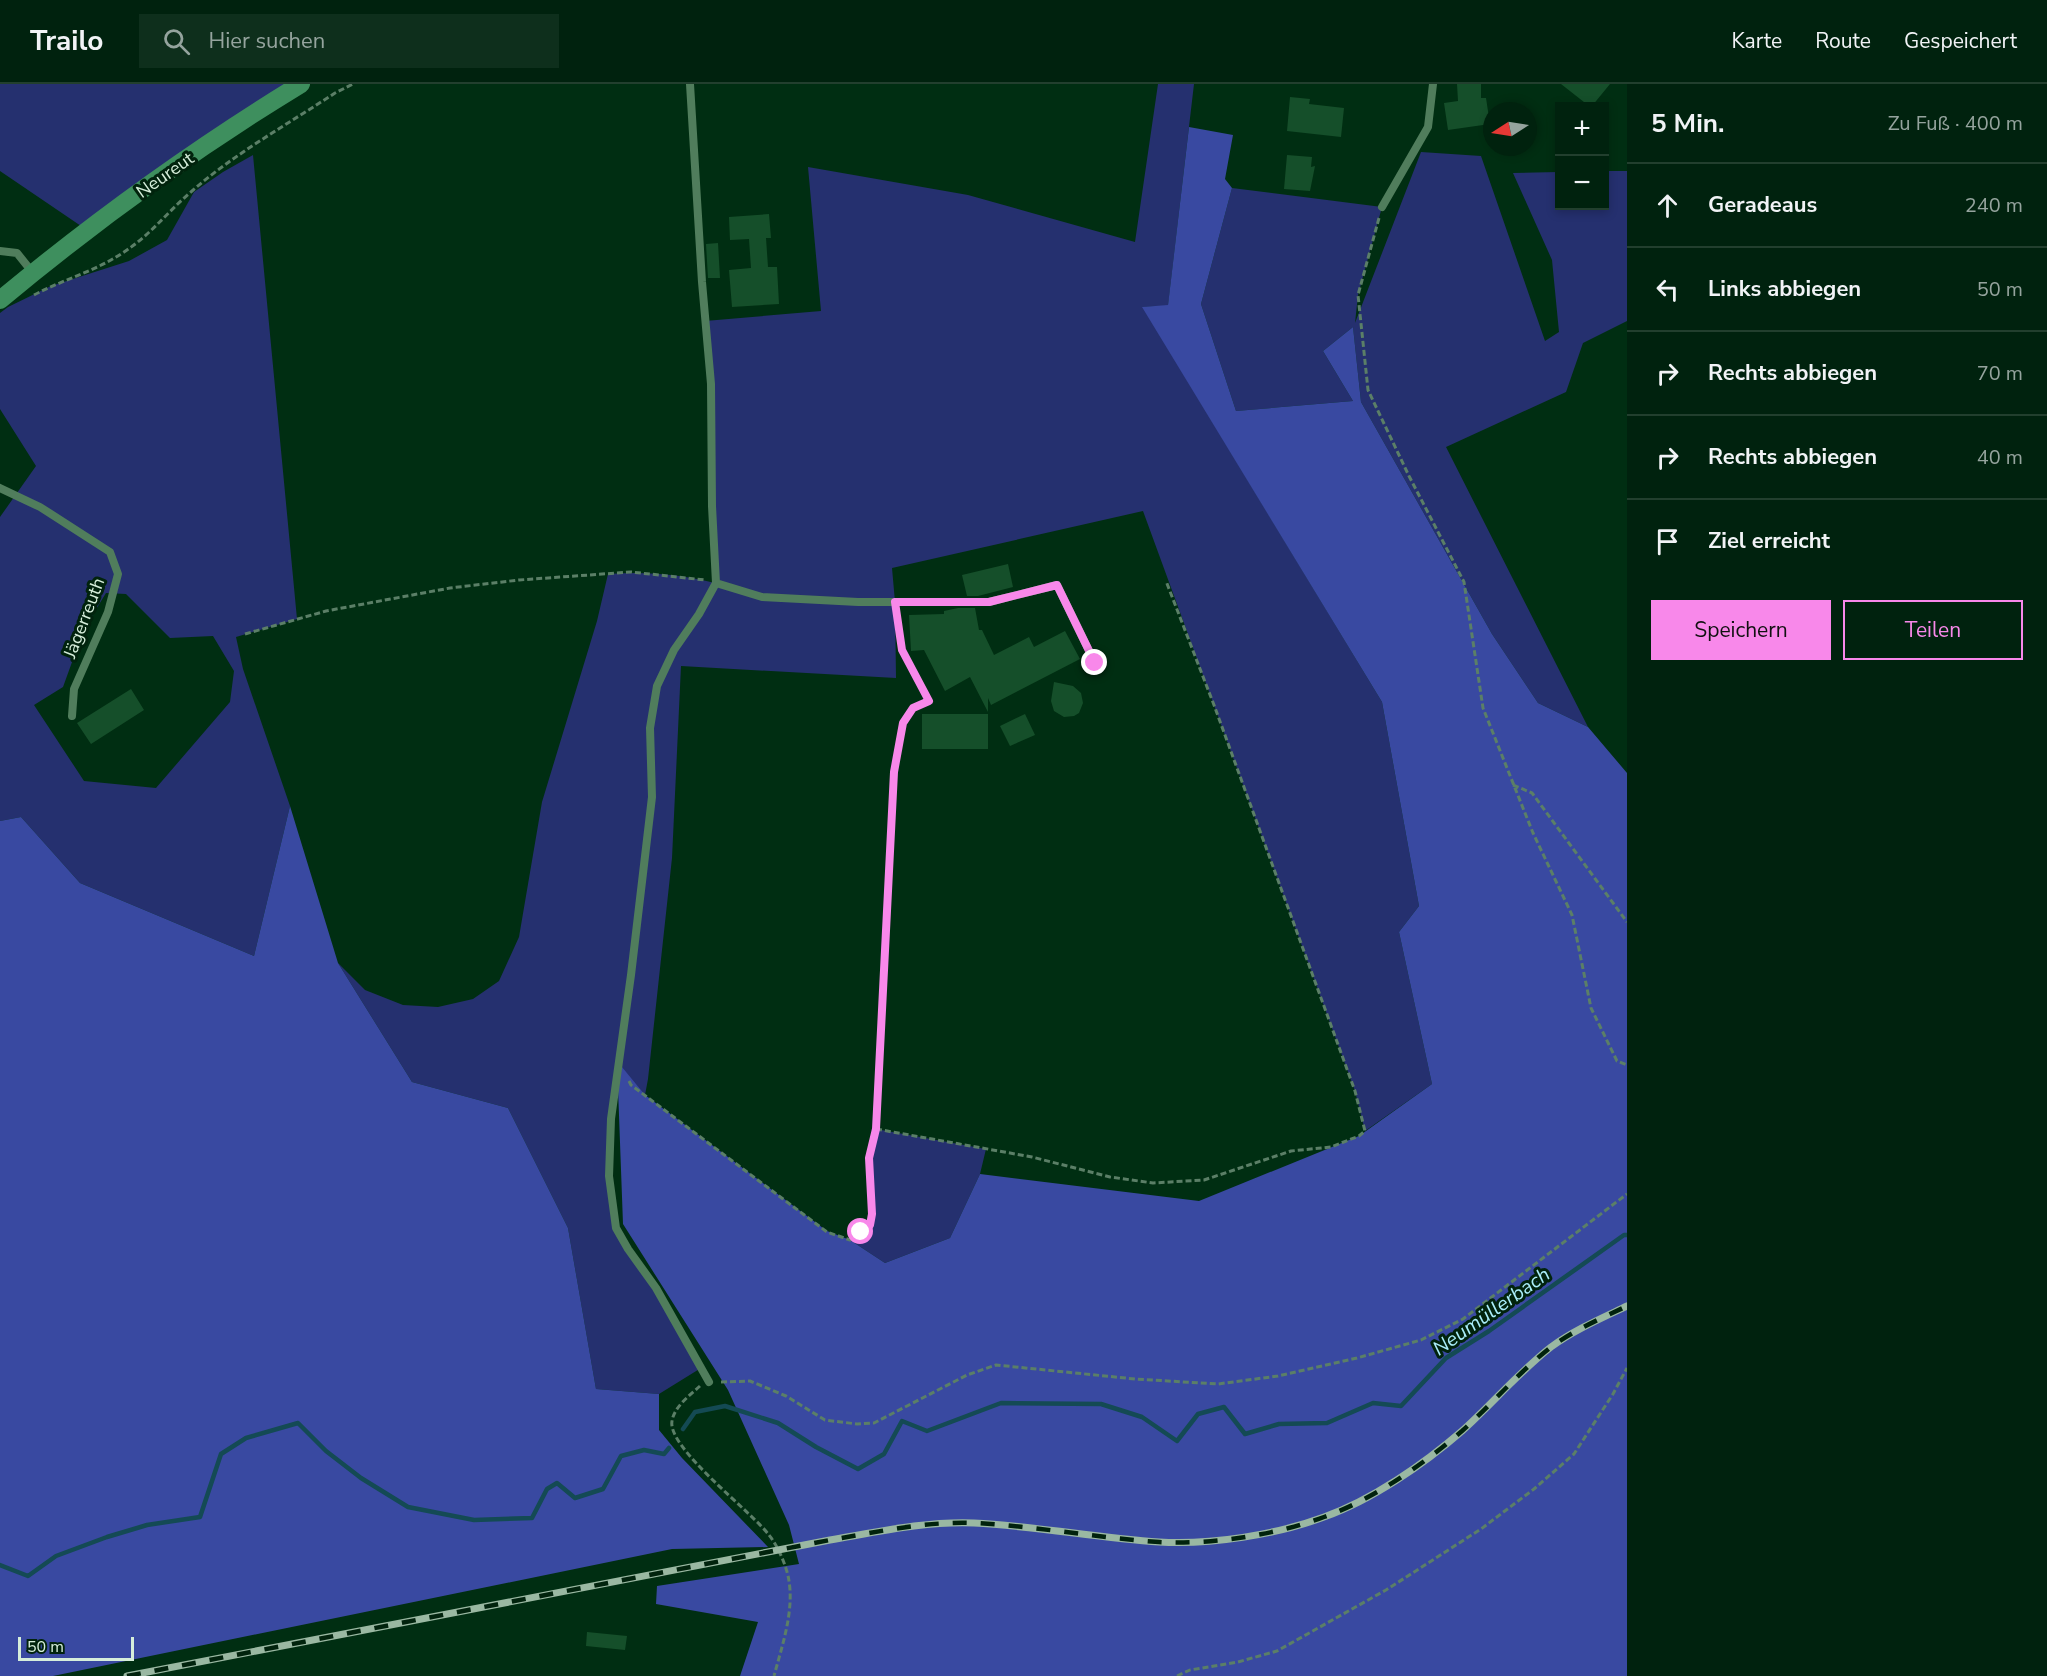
<!DOCTYPE html>
<html lang="de">
<meta charset="utf-8">
<style>
body{margin:0;font-family:"Nunito Sans",sans-serif;background:#0e2f1c;color:#f1f3f6}
.controls{position:absolute;right:18px;top:18px;display:grid;overflow:hidden;border-radius:0px;box-shadow:0 3px 9px #0003}
.controls button{width:54px;height:54px;display:grid;place-items:center;padding:0;border:0;border-bottom:2px solid #223f2e;background:#00220e;color:#f1f3f6;font:30px sans-serif}
.compass{position:absolute;left:1483px;top:18px;width:54px;height:54px;border-radius:50%;background:#00220e;box-shadow:0 3px 9px #0003;rotate:258deg}
.scale{position:absolute;left:18px;bottom:15px;width:116px;box-sizing:border-box;padding-left:6px;border:3px solid #d6eedb;border-top:0;font-size:16px;line-height:21px;white-space:nowrap;color:#d6eedb;-webkit-text-stroke:4px #01230d;paint-order:stroke}
.stop{position:absolute;width:18px;height:18px;margin:-14px;border:4px solid #f888ea;border-radius:50%;background:#fff}
.stop.end{background:#f888ea;border-color:#fff;box-shadow:0 2px 6px #0008}
.list{margin:0;padding:0;list-style:none}
h2{display:flex;justify-content:space-between;align-items:center;height:78px;margin:0;padding:0 24px;font-size:26px}
h2 small{font-size:20px;font-weight:400;color:#95a49e}
.list li{display:grid;grid-template-columns:39px 1fr auto;gap:18px;align-items:center;box-sizing:border-box;height:84px;padding:0 24px;border-top:2px solid #223f2e}
.list b{display:block;font-size:22px;white-space:nowrap}
.list em{font-size:20px;font-style:normal;color:#95a49e}
.actions{display:flex;gap:12px;padding:18px 24px}
.actions a{flex:1;padding:14px 0;border:2px solid #f888ea;border-radius:0px;text-align:center;font-size:21px;color:#f888ea}
.actions .main{background:#f888ea;color:#111}
.icon{flex:none;width:33px;height:33px;fill:none;stroke:currentColor;stroke-width:2;stroke-linecap:round;stroke-linejoin:round}
.map{position:relative;flex:none;width:1627px;height:1592px;overflow:hidden}
header{display:flex;align-items:center;gap:36px;box-sizing:border-box;height:84px;padding:0 30px;background:#00220e;border-bottom:2px solid #223f2e}
header strong{font-size:28px}
nav{display:flex;gap:33px;margin-inline-start:auto;font-size:21px}
.search{width:420px;height:54px;background:#0e2f1c;display:flex;align-items:center;gap:15px;box-sizing:border-box;padding:0 21px;border-radius:0px;color:#95a49e;font-size:22px}
main{display:flex}
aside{flex:1;background:#00220e}
.map>svg:first-child{display:block}
</style>
<header>
<strong>Trailo</strong>
<div class="search"><svg class="icon" aria-label="search" viewBox="0 0 24 24"><circle cx="10" cy="10" r="6"/><path d="M15 15l6 6"/></svg>Hier suchen</div>
<nav><a>Karte</a><a>Route</a><a>Gespeichert</a></nav>
</header>
<main>
<div class="map">
<svg width="1627" height="1592" viewBox="0 0 1627 1592">
<rect width="100%" height="100%" fill="#002e12"/>
<path fill="#25306f" fill-rule="evenodd" d="M0,0H301L81,142L0,87Z
M1158,0H1194L1168,222L1143,223L1382,618L1419,822L1399,848L1432,1000L1365,1047L1355,1007L1143,427L892,484L895,518L896,594L681,582L672,774L648,995L645,1011L631,1001L618,979L609,1092L616,1144L701,1284L659,1310L596,1305L568,1144L508,1024L412,998L338,879L365,906L403,921L438,923L473,915L499,897L519,853L542,718L597,537L608,490C643,487 681,490 715,499L705,237L821,227L808,83L968,111L1135,158Z
M1421,68L1481,72L1545,257L1559,248L1552,176L1513,89L1559,88L1560,122H1604L1605,87H1627V237L1583,259L1566,308L1446,363L1588,643L1538,619L1492,550L1361,318L1353,243L1323,267L1353,317L1236,327L1201,220L1232,104L1382,123L1358,211L1355,239Z
M253,71L297,535L236,553L243,585L290,722L254,872L80,799L21,733L0,737V433L36,382L0,325V229L8,223L51,202L129,177L167,156L194,108L223,88ZM106,509L126,510L170,554L213,552L234,587L230,618L156,704L84,697L34,621L63,603L84,545Z
M876,1045L986,1065L980,1090L950,1154L885,1179L850,1156L870,1141L872,1130L869,1074Z"/>
<path fill="#3949a1" d="M1189,43L1233,51L1225,95L1232,104L1201,220L1236,327L1353,317L1323,267L1353,243L1361,318L1492,550L1538,619L1588,643L1627,689V1592H740L758,1538L656,1520L657,1502L799,1480L789,1441L728,1306L623,1140L617,977L645,1011L827,1147L850,1156L885,1179L950,1154L980,1090L1199,1117L1359,1052L1432,1000L1399,848L1419,822L1382,618L1142,223L1168,221Z
M290,722L338,879L412,998L508,1024L568,1144L596,1305L659,1310V1346L682,1374L768,1463L672,1465L53,1592H0V737L21,733L80,799L254,872Z"/>
<g fill="none" stroke-linecap="round" stroke-linejoin="round">
<path stroke="#144a54" stroke-width="4.5" d="M683,1345L695,1328L725,1322L778,1339L816,1363L858,1385L884,1370L902,1337L927,1347L1001,1319L1101,1320L1142,1333L1177,1357L1198,1330L1224,1323L1245,1350L1279,1340L1327,1339L1373,1319L1401,1322L1446,1274L1489,1247L1624,1151H1627
M0,1481L28,1492L56,1472L107,1453L147,1441L200,1433L221,1370L246,1354L298,1339L326,1367L361,1394L408,1423L474,1436L532,1434L547,1405L557,1399L575,1414L603,1405L621,1372L644,1366L664,1370L669,1364"/>
</g>
<path fill="#154f2a" d="M1457,0H1481V14H1486L1490,40L1448,46L1444,19L1458,17Z
M1561,0H1610L1592,22H1589Z
M1290,13L1310,15L1309,20L1344,24L1341,53L1287,47Z
M1287,71L1312,73L1311,83L1315,82L1310,107L1284,105Z
M769,130L771,154H766L768,183H777L779,220L732,223L729,186L751,184L749,155L730,156L729,133Z
M718,159L720,194H708L706,160Z
M1008,480L1013,503L978,512H967L962,491Z
M958,524H975L979,546H982L994,571L1029,553L1034,563L1065,547L1080,575L991,621L988,614V628L970,593L945,607L924,566L911,567L909,531L944,530V527Z
M1054,598L1073,602L1081,609L1083,619L1079,629L1074,632L1064,633L1054,627L1051,617Z
M131,605L144,626L91,660L77,639Z
M922,630H988V665H922Z
M1025,630L1035,651L1010,662L1000,642Z
M587,1548L627,1552L625,1566L586,1562Z"/>
<g fill="none" stroke-linecap="round" stroke-linejoin="round">
<path stroke="#5b7f67" stroke-width="3" stroke-dasharray="6 3" stroke-linecap="butt" d="M1379,134L1358,211L1368,306L1409,392L1464,498L1483,624L1533,749L1572,831L1591,924L1617,977L1627,981
M34,211C62,196 93,188 121,170C151,151 166,129 192,107C234,70 288,40 335,9L353,0
M245,550L326,527L450,504L519,496L631,488L705,496
M1513,701L1532,709L1627,838
M629,997L631,1001L827,1148L850,1156L870,1141L872,1130L869,1074L876,1045L894,688L903,639L913,624L929,617L902,566L897,529
M876,1045L1032,1073L1110,1093L1153,1099L1204,1096L1291,1067L1331,1063L1359,1052L1365,1047L1355,1007L1214,621L1166,497
M721,1298L750,1297L786,1312L825,1336L857,1340L874,1339L967,1291L996,1281L1135,1295L1218,1300L1278,1292L1357,1274L1421,1256L1463,1235L1627,1110
M700,1302C690,1311 674,1323 672,1337C667,1364 751,1427 769,1451C778,1462 787,1483 789,1497C794,1528 782,1562 774,1592
M1177,1592L1190,1586L1238,1578L1277,1567L1386,1506L1481,1445L1534,1405L1574,1370L1613,1310L1627,1284"/>
<path stroke="#507d5c" stroke-width="8" d="M690,0L702,198L711,300L712,422L716,499L699,530L674,566L657,602L650,644L652,713L631,891L611,1035L609,1092L616,1144L628,1165L656,1204L709,1298
M1382,123L1428,43L1433,0
M0,167L17,169L33,189
M0,404L40,423L110,468L118,490L108,528L74,605L72,632
M716,499L762,513L858,518H989L1057,501L1095,579"/>
<path stroke="#3e8f5e" stroke-width="18" d="M0,216C95,137 196,64 301,0"/>
<defs>
<path id="rail" d="M127,1592L830,1456C877,1448 926,1437 974,1439C1036,1442 1097,1454 1159,1458C1210,1461 1276,1451 1324,1433C1372,1416 1424,1380 1462,1347C1492,1320 1519,1288 1551,1263C1574,1246 1602,1234 1627,1222"/>
</defs>
<use href="#rail" stroke="#9ab8a2" stroke-width="7"/>
<use href="#rail" stroke="#01230d" stroke-width="4.5" stroke-dasharray="14" stroke-linecap="butt"/>
</g>
<g fill="none" stroke-linecap="round" stroke-linejoin="round">
<path stroke="#f888ea" stroke-width="8" d="M861,1148L870,1141L872,1130L869,1074L876,1045L894,688L903,639L913,624L929,617L902,566L895,518H989L1057,501L1095,579"/>
</g>
<g text-anchor="middle" stroke-width="6" stroke-linejoin="round" paint-order="stroke">
<g font-size="18" fill="#d6eedb" stroke="#01230d">
<text transform="translate(165 91) rotate(-35)" y="6">Neureut</text>
<text transform="translate(84 534) rotate(-69)" y="6">Jägerreuth</text>
</g>
<g font-size="20" font-style="italic" fill="#aaedfa" stroke="#01230d">
<text transform="translate(1491 1227) rotate(-35)" y="7">Neumüllerbach</text>
</g>
</g>
</svg>
<div class="controls">
<button>+</button>
<button>−</button>
</div>
<svg class="compass" viewBox="-18 -18 36 36"><path d="M0-13l5 13h-10z" fill="#e53935"/><path d="M0 13l5-13h-10z" fill="#95a49e"/></svg>
<div class="scale">50 m</div>
<div class="stop" style="left:861px;top:1148px"></div>
<div class="stop end" style="left:1095px;top:579px"></div>
</div>
<aside>
<h2>5 Min.<small>Zu Fuß · 400 m</small></h2>
<ul class="list">
<li><svg class="icon" aria-label="ahead" viewBox="0 0 24 24"><path d="M12 20V5M6 11l6-6 6 6"/></svg><div><b>Geradeaus</b></div><em>240 m</em></li>
<li><svg class="icon" aria-label="left" viewBox="0 0 24 24"><path d="M17 20v-9H6M10 6l-5 5 5 5"/></svg><div><b>Links abbiegen</b></div><em>50 m</em></li>
<li><svg class="icon" aria-label="right" viewBox="0 0 24 24"><path d="M7 20v-9h11M14 6l5 5-5 5"/></svg><div><b>Rechts abbiegen</b></div><em>70 m</em></li>
<li><svg class="icon" aria-label="right" viewBox="0 0 24 24"><path d="M7 20v-9h11M14 6l5 5-5 5"/></svg><div><b>Rechts abbiegen</b></div><em>40 m</em></li>
<li><svg class="icon" aria-label="arrive" viewBox="0 0 24 24"><path d="M6 21V4h12l-3 4 3 4H6"/></svg><div><b>Ziel erreicht</b></div></li>
</ul>
<div class="actions"><a class="main">Speichern</a><a>Teilen</a></div>
</aside>
</main>
